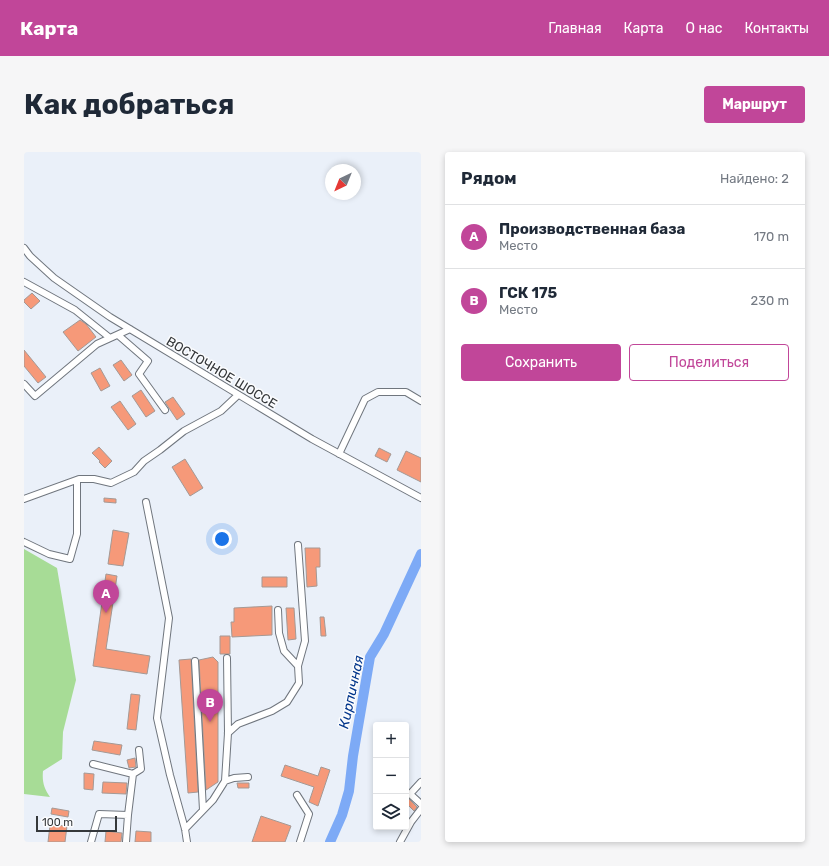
<!DOCTYPE html>
<html lang="ru">
<meta charset="utf-8">
<style>
body{margin:0;font-family:Rubik,sans-serif;background:#f6f6f7;color:#1f2937}
.controls{position:absolute;right:12px;bottom:12px;display:grid;overflow:hidden;border-radius:4px;box-shadow:0 2px 6px #0003}
.controls button{width:36px;height:36px;display:grid;place-items:center;padding:0;border:0;border-bottom:1px solid #e0e1e3;background:#fff;color:#1f2937;font:20px sans-serif}
.compass{position:absolute;left:301px;top:12px;width:36px;height:36px;border-radius:50%;background:#fff;box-shadow:0 2px 6px #0003;rotate:223deg}
.scale{position:absolute;left:12px;bottom:10px;width:81px;box-sizing:border-box;padding-left:4px;border:2px solid #35383b;border-top:0;font-size:11px;line-height:14px;white-space:nowrap;color:#35383b;-webkit-text-stroke:3px #fbfcfe;paint-order:stroke}
.you{position:absolute;left:198px;top:387px;width:14px;height:14px;margin:-10px;border:3px solid #fff;border-radius:50%;background:#1a73e8;box-shadow:0 0 0 6px #1a73e833}
.badge{display:grid;place-items:center;width:26px;height:26px;border-radius:50%;background:#c14699;color:#fff;font-size:13px;font-weight:700}
.pin{position:absolute;translate:-50% -33px;filter:drop-shadow(0 1px 2px #0008)}
.pin::after{content:'';position:absolute;top:21px;width:14px;height:12px;background:inherit;clip-path:polygon(0 0,100% 0,50% 100%)}
.list{margin:0;padding:0;list-style:none}
h2{display:flex;justify-content:space-between;align-items:center;height:52px;margin:0;padding:0 16px;font-size:17px}
h2 small{font-size:13px;font-weight:400;color:#747a83}
.list li{display:grid;grid-template-columns:26px 1fr auto;gap:12px;align-items:center;box-sizing:border-box;height:64px;padding:0 16px;border-top:1px solid #e0e1e3}
.list b{display:block;font-size:15px;white-space:nowrap}
.list p{margin:0;font-size:13px;white-space:nowrap;color:#747a83}
.list em{font-size:13px;font-style:normal;color:#747a83}
.actions{display:flex;gap:8px;padding:12px 16px}
.actions a{flex:1;padding:9px 0;border:1px solid #c14699;border-radius:4px;text-align:center;font-size:14px;color:#c14699}
.actions .main{background:#c14699;color:#fff}
.icon{flex:none;width:22px;height:22px;fill:none;stroke:currentColor;stroke-width:2;stroke-linecap:round;stroke-linejoin:round}
.map{position:relative;flex:none;width:397px;height:690px;overflow:hidden;border-radius:4px}
header{display:flex;align-items:center;gap:24px;box-sizing:border-box;height:56px;padding:0 20px;background:#c14699;color:#fff}
header strong{font-size:19px}
nav{display:flex;gap:22px;margin-inline-start:auto;font-size:14px}
.intro{display:flex;align-items:center;justify-content:space-between;box-sizing:border-box;height:96px;padding:0 24px}
h1{margin:0;font-size:28px}
.button{padding:10px 18px;border-radius:4px;background:#c14699;color:#fff;font-size:14px;font-weight:700}
main{display:flex;gap:24px;padding:0 24px}
aside{flex:1;background:#fff;border-radius:4px;box-shadow:0 2px 6px #0003}
.map>svg:first-child{display:block}
</style>
<header>
<strong>Карта</strong>
<nav><a>Главная</a><a>Карта</a><a>О нас</a><a>Контакты</a></nav>
</header>
<div class="intro"><h1>Как добраться</h1><a class="button">Маршрут</a></div>
<main>
<div class="map">
<svg width="397" height="690" viewBox="0 0 397 690">
<rect width="100%" height="100%" fill="#eaf0f9"/>
<path fill="#a7dc96" d="M0,397L33,416L52,528L39,580L38,607L19,619C18,630 20,636 26,645L0,642Z"/>
<g fill="none" stroke-linecap="round" stroke-linejoin="round">
<path stroke="#7daaf6" stroke-width="10" d="M306,690L318,663L325,639L329,604L346,505L360,482L397,402"/>
</g>
<path fill="#f69979" stroke="#a49995" d="M8,141L16,149L7,157L0,150V148Z
M56,168L62,172L72,185L54,199L39,180Z
M0,198L22,225L14,231L0,214Z
M97,208L108,223L100,229L89,213Z
M76,216L86,234L77,239L67,221Z
M117,238L131,259L122,265L108,244Z
M149,245L161,262L153,268L141,250Z
M96,249L112,272L104,278L87,255Z
M75,295L88,309L81,316L75,310L76,309L68,301Z
M355,296L367,302L363,310L351,304Z
M382,299L397,306V330L373,318Z
M161,307L179,336L166,344L148,315Z
M80,346L92,347V351L80,350Z
M89,378L105,381L99,414L84,412Z
M281,396H296V415H292L293,434L283,435Z
M82,422L93,424L82,497L126,504L123,522L69,514Z
M238,425H263V435H238Z
M248,454V483L208,485L207,470H210V456Z
M262,456H270L272,487L264,488Z
M296,465H300L302,484H297Z
M196,484H206V502H196Z
M189,505L194,510V630L182,638L175,508Z
M167,507L174,640L164,641L155,508Z
M107,542L116,543L112,578L103,577Z
M70,589L98,593L96,603L68,598Z
M111,606L112,615L105,616L103,608Z
M261,613L294,624L297,615L306,618L294,654L285,650L290,635L257,624Z
M60,621L70,622L69,638L60,637Z
M79,630L103,631L102,642L78,641Z
M213,631H225V636H214Z
M382,644L393,655L390,659L382,651Z
M28,656L45,659L44,665L27,662Z
M237,664L267,674L261,690H228Z
M26,673L43,674L41,690H24Z
M82,679L98,681L97,690H81Z
M112,679L127,680V690H111Z"/>
<g fill="none" stroke-linecap="round" stroke-linejoin="round">
<defs>
<path id="minor" d="M0,96L6,104L30,126L86,165L288,287L397,346
M0,130L51,158L86,186
M94,183L124,209L115,222L141,258
M0,232L11,244L73,192L106,177
M315,302L341,247L354,240H382L397,249
M0,347L55,327H70L87,331L110,320L120,309L136,298L160,279L197,259L214,243
M122,350L145,466L133,566L146,623L161,677L163,690
M0,390L25,402L46,407L53,382V328
M274,393L281,489L274,514
M171,509L179,658
M204,581L214,572L248,559L263,550L275,531L274,514L260,499L255,481L254,458
M69,612L109,622L104,663
M109,622L117,617L115,598
M201,629L210,626L224,625
M397,630L386,642L397,652
M273,643L285,662L276,690
M161,677L189,648L201,629L204,581L203,506
M67,690L75,662L104,663L102,690
M376,690L387,670L397,657"/>
</defs>
<use href="#minor" stroke="#70767e" stroke-width="8"/>
<use href="#minor" stroke="#fff" stroke-width="6"/>
</g>
<g text-anchor="middle" stroke-width="3" stroke-linejoin="round" paint-order="stroke">
<g font-size="13" fill="#35383b" stroke="#fbfcfe">
<text transform="translate(198 220) rotate(31)" y="5">ВОСТОЧНОЕ ШОССЕ</text>
</g>
<g font-size="14" font-style="italic" fill="#03368b" stroke="#fbfcfe">
<text transform="translate(327 540) rotate(-78)" y="5">Кирпичная</text>
</g>
</g>
</svg>
<div class="controls">
<button>+</button>
<button>−</button>
<button><svg class="icon" aria-label="layers" viewBox="0 0 24 24"><path d="M12 4l9 5-9 5-9-5zM3 14l9 5 9-5"/></svg></button>
</div>
<svg class="compass" viewBox="-18 -18 36 36"><path d="M0-13l5 13h-10z" fill="#e53935"/><path d="M0 13l5-13h-10z" fill="#747a83"/></svg>
<div class="scale">100 m</div>
<div class="you"></div>
<div class="pin badge" style="left:82px;top:461px">A</div>
<div class="pin badge" style="left:186px;top:570px">B</div>
</div>
<aside>
<h2>Рядом<small>Найдено: 2</small></h2>
<ul class="list">
<li><span class="badge">A</span><div><b>Производственная база</b><p>Место</p></div><em>170 m</em></li>
<li><span class="badge">B</span><div><b>ГСК 175</b><p>Место</p></div><em>230 m</em></li>
</ul>
<div class="actions"><a class="main">Сохранить</a><a>Поделиться</a></div>
</aside>
</main>
